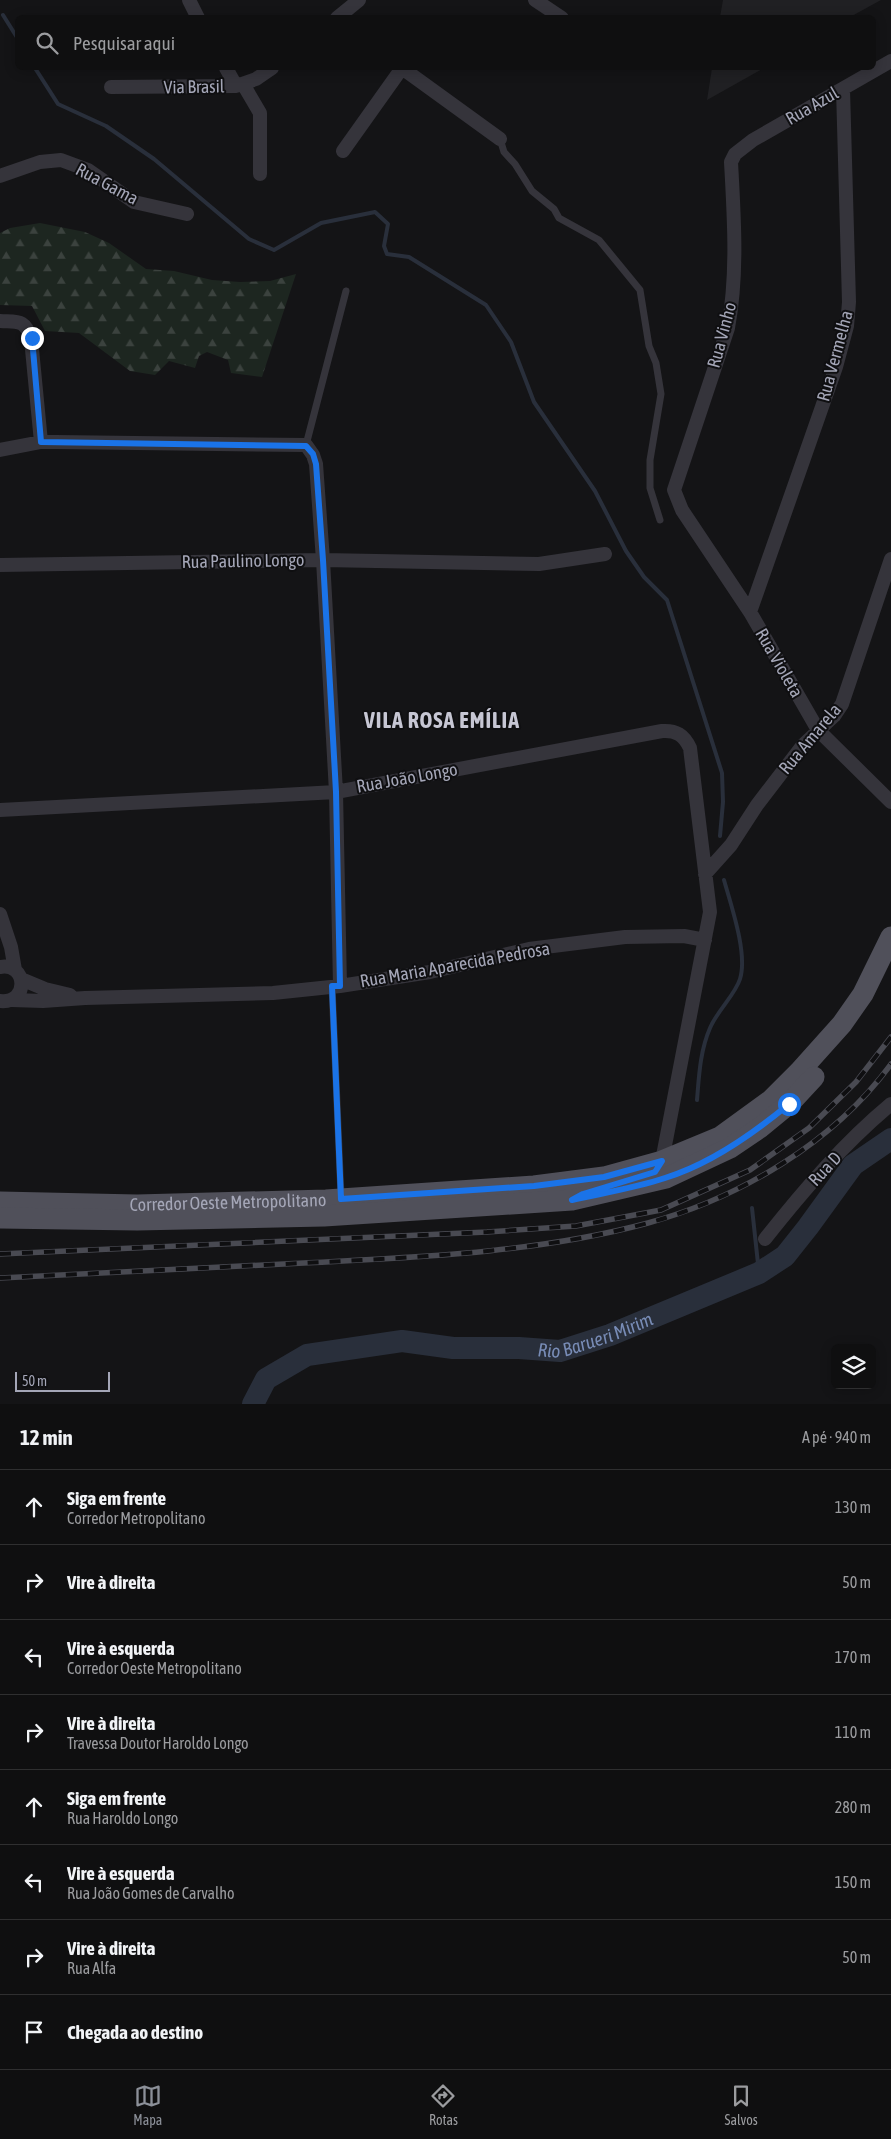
<!DOCTYPE html>
<html lang="pt">
<meta charset="utf-8">
<style>
body{margin:0;font-family:"Asap Condensed",sans-serif;background:#1d1d1e;color:#f1f3f6}
.controls{position:absolute;right:15px;bottom:15px;display:grid;overflow:hidden;border-radius:8px;box-shadow:0 2px 12px #0003}
.controls button{width:45px;height:45px;display:grid;place-items:center;padding:0;border:0;border-bottom:1px solid #2f2f30;background:#0f0f10;color:#f1f3f6;font:25px sans-serif}
.scale{position:absolute;left:15px;bottom:12px;width:95px;box-sizing:border-box;padding-left:5px;border:2px solid #a4a6b7;border-top:0;font-size:14px;line-height:18px;white-space:nowrap;color:#a4a6b7;-webkit-text-stroke:4px #0f0f11;paint-order:stroke}
.stop{position:absolute;width:15px;height:15px;margin:-11px;border:4px solid #1a73e8;border-radius:50%;background:#fff}
.stop.end{background:#1a73e8;border-color:#fff;box-shadow:0 1px 5px #0008}
.list{margin:0;padding:0;list-style:none}
h2{display:flex;justify-content:space-between;align-items:center;height:65px;margin:0;padding:0 20px;font-size:21px}
h2 small{font-size:16px;font-weight:400;color:#9b9c9f}
.list li{display:grid;grid-template-columns:32px 1fr auto;gap:15px;align-items:center;box-sizing:border-box;height:75px;padding:0 20px;border-top:1px solid #2f2f30}
.list b{display:block;font-size:19px;white-space:nowrap}
.list p{margin:0;font-size:16px;white-space:nowrap;color:#9b9c9f}
.list em{font-size:16px;font-style:normal;color:#9b9c9f}
.icon{flex:none;width:28px;height:28px;fill:none;stroke:currentColor;stroke-width:2;stroke-linecap:round;stroke-linejoin:round}
.map{position:relative;flex:none;width:891px;height:1404px;overflow:hidden}
.search{position:absolute;background:#0f0f10;box-shadow:0 2px 12px #0003;left:15px;right:15px;top:15px;height:55px;display:flex;align-items:center;gap:12px;box-sizing:border-box;padding:0 18px;border-radius:8px;color:#9b9c9f;font-size:19px}
.sheet{height:665px;background:#0f0f10}
nav{display:flex;justify-content:space-around;align-items:center;box-sizing:border-box;height:70px;border-top:1px solid #2f2f30;background:#0f0f10;font-size:14px;color:#9b9c9f}
nav a{display:grid;justify-items:center;gap:2px}
nav .on{color:#8c9099}
.map>svg:first-child{display:block}
</style>
<div class="map">
<svg width="891" height="1404" viewBox="0 0 891 1404">
<defs>
<pattern id="forest-firs" width="22" height="20" patternUnits="userSpaceOnUse" patternTransform="scale(1.25)"><rect width="22" height="20" fill="#1d2620"/><path d="M5 1l3.5 6h-7zM16 11l3.5 6h-7z" fill="#3b423e"/></pattern>
</defs>
<rect width="100%" height="100%" fill="#141416"/>
<path fill="#202023" d="M723,0H881L850,17H720Z
M712,68H764L707,100Z"/>
<path fill="url(#forest-firs)" d="M40,223L85,232L109,243L146,269L174,271L212,280L240,282L270,281L296,274L262,377L231,373L228,360L207,352L199,356L195,368L169,361L155,375L130,371L79,333L45,331L32,306L0,305V233L10,228Z"/>
<g fill="none" stroke-linecap="round" stroke-linejoin="round">
<path stroke="#292f3b" stroke-width="4" d="M3,15L18,39
M35,68L58,104L106,126L154,159L249,239L274,250L321,223L375,212L388,224L384,246L387,254L409,257L486,305L511,342L534,402L595,491L626,551L644,577L667,600L722,773L723,802L720,836
M697,1100C699,1076 700,1051 710,1028C717,1011 735,995 740,979C748,954 731,905 724,880
M752,1208L759,1273"/>
<path stroke="#292f3b" stroke-width="22" id="s1" d="M253,1404L266,1379L307,1355L402,1341L453,1348H519L560,1351L610,1335L759,1273L785,1256L808,1227L853,1165L891,1139"/>
<path stroke="#35343b" stroke-width="7" d="M500,139L504,152L515,164L532,191L554,209L559,218L599,240L640,290L649,346L656,363L661,394L650,460V488L660,520
M306,445L346,291
M332,986L341,1196"/>
<path stroke="#35343b" stroke-width="14" d="M189,0L198,18
M535,0L562,18
M337,18L359,0
M891,61L753,140L735,154L731,162C734,217 738,274 728,328L674,490L682,510L750,612L818,730L891,802
M226,68L236,86
M402,68L500,139
M243,84L260,113V174
M111,87L236,86L256,79L272,68
M343,151L402,68
M0,176L40,162L61,160L88,170L134,202L187,214
M0,321C18,322 25,319 31,339L41,442
M0,450L41,442H56L306,445L313,455L316,464L323,560L336,792L340,986
M0,565L323,560L539,564L605,554
M750,612L836,367L847,326L849,302L843,89
M0,810L336,792L662,731C676,730 684,735 690,748L710,912L662,1161
M705,874L731,845L757,805L803,745L834,716L842,704L891,559
M0,914L11,947L15,970
M0,967C27,962 30,1004 0,1001
M21,979L45,989L70,995
M12,1000L43,1001L85,998L273,993L340,986L430,972L529,949L625,937L684,936L705,940
M765,1239C803,1191 844,1143 891,1104"/>
<g stroke="#50505a" stroke-width="21">
<path id="s2" d="M0,1202L137,1205L326,1200L534,1186L604,1177L662,1161L720,1137L771,1100L799,1072L842,1024L863,994L891,937"/>
<path d="M0,1218L137,1220L324,1216L572,1200L666,1178L730,1148L761,1127L789,1104L814,1077"/>
</g>
<defs>
<path id="rail" d="M0,1254L487,1232L576,1226L661,1210L750,1170L809,1128L856,1082L891,1037
M0,1278C101,1273 203,1268 304,1263C419,1257 537,1253 648,1223C740,1198 834,1142 891,1064"/>
</defs>
<use href="#rail" stroke="#494a52" stroke-width="5.5"/>
<use href="#rail" stroke="#0f0f11" stroke-width="4" stroke-dasharray="11" stroke-linecap="butt"/>
</g>
<g fill="none" stroke-linecap="round" stroke-linejoin="round">
<path stroke="#1a73e8" stroke-width="6" d="M32,338L41,442L306,446L313,454L316,464L323,560L336,792L340,986H332L341,1199L534,1186L604,1177L662,1161L655,1172L583,1194L572,1200C603,1193 635,1188 665,1178C711,1164 753,1134 789,1104"/>
</g>
<g text-anchor="middle" stroke-width="4" stroke-linejoin="round" paint-order="stroke">
<g font-size="18" fill="#a4a6b7" stroke="#0f0f11">
<text transform="translate(194 87) rotate(-1)" y="6">Via Brasil</text>
<text transform="translate(812 106) rotate(-30)" y="6">Rua Azul</text>
<text transform="translate(107 184) rotate(28)" y="6">Rua Gama</text>
<text transform="translate(722 335) rotate(-75)" y="6">Rua Vinho</text>
<text transform="translate(835 356) rotate(-75)" y="6">Rua Vermelha</text>
<text transform="translate(243 561) rotate(-1)" y="6">Rua Paulino Longo</text>
<text transform="translate(779 663) rotate(60)" y="6">Rua Violeta</text>
<text transform="translate(810 739) rotate(-50)" y="6">Rua Amarela</text>
<text transform="translate(407 778) rotate(-10)" y="6">Rua João Longo</text>
<text transform="translate(455 965) rotate(-10)" y="6">Rua Maria Aparecida Pedrosa</text>
<text transform="translate(825 1169) rotate(-47)" y="6">Rua D</text>
<text dy="6" stroke="none"><textPath href="#s2" startOffset="228">Corredor Oeste Metropolitano</textPath></text>
</g>
<g font-size="19" font-style="italic" fill="#788cb6" stroke="#0f0f11">
<text dy="7" stroke="none"><textPath href="#s1" startOffset="368">Rio Barueri Mirim</textPath></text>
</g>
<g font-size="22" font-weight="bold" letter-spacing="1" fill="#c6c6d3" stroke="#0f0f11">
<text x="442" y="728">VILA ROSA EMÍLIA</text>
</g>
</g>
</svg>
<div class="controls">
<button><svg class="icon" aria-label="layers" viewBox="0 0 24 24"><path d="M12 4l9 5-9 5-9-5zM3 14l9 5 9-5"/></svg></button>
</div>
<div class="scale">50 m</div>
<div class="stop" style="left:789px;top:1104px"></div>
<div class="stop end" style="left:32px;top:338px"></div>
<div class="search"><svg class="icon" aria-label="search" viewBox="0 0 24 24"><circle cx="10" cy="10" r="6"/><path d="M15 15l6 6"/></svg>Pesquisar aqui</div>
</div>
<section class="sheet">
<h2>12 min<small>A pé · 940 m</small></h2>
<ul class="list">
<li><svg class="icon" aria-label="ahead" viewBox="0 0 24 24"><path d="M12 20V5M6 11l6-6 6 6"/></svg><div><b>Siga em frente</b><p>Corredor Metropolitano</p></div><em>130 m</em></li>
<li><svg class="icon" aria-label="right" viewBox="0 0 24 24"><path d="M7 20v-9h11M14 6l5 5-5 5"/></svg><div><b>Vire à direita</b></div><em>50 m</em></li>
<li><svg class="icon" aria-label="left" viewBox="0 0 24 24"><path d="M17 20v-9H6M10 6l-5 5 5 5"/></svg><div><b>Vire à esquerda</b><p>Corredor Oeste Metropolitano</p></div><em>170 m</em></li>
<li><svg class="icon" aria-label="right" viewBox="0 0 24 24"><path d="M7 20v-9h11M14 6l5 5-5 5"/></svg><div><b>Vire à direita</b><p>Travessa Doutor Haroldo Longo</p></div><em>110 m</em></li>
<li><svg class="icon" aria-label="ahead" viewBox="0 0 24 24"><path d="M12 20V5M6 11l6-6 6 6"/></svg><div><b>Siga em frente</b><p>Rua Haroldo Longo</p></div><em>280 m</em></li>
<li><svg class="icon" aria-label="left" viewBox="0 0 24 24"><path d="M17 20v-9H6M10 6l-5 5 5 5"/></svg><div><b>Vire à esquerda</b><p>Rua João Gomes de Carvalho</p></div><em>150 m</em></li>
<li><svg class="icon" aria-label="right" viewBox="0 0 24 24"><path d="M7 20v-9h11M14 6l5 5-5 5"/></svg><div><b>Vire à direita</b><p>Rua Alfa</p></div><em>50 m</em></li>
<li><svg class="icon" aria-label="arrive" viewBox="0 0 24 24"><path d="M6 21V4h12l-3 4 3 4H6"/></svg><div><b>Chegada ao destino</b></div></li>
</ul>
</section>
<nav>
<a class="on"><svg class="icon" aria-label="map" viewBox="0 0 24 24"><path d="M3 6l6-2 6 2 6-2v14l-6 2-6-2-6 2zM9 4v14M15 6v14"/></svg>Mapa</a>
<a><svg class="icon" aria-label="directions" viewBox="0 0 24 24"><path d="M12 3l9 9-9 9-9-9zM9 14v-3h6M13 9l2 2-2 2"/></svg>Rotas</a>
<a><svg class="icon" aria-label="saved" viewBox="0 0 24 24"><path d="M7 4h10v16l-5-4-5 4z"/></svg>Salvos</a>
</nav>
